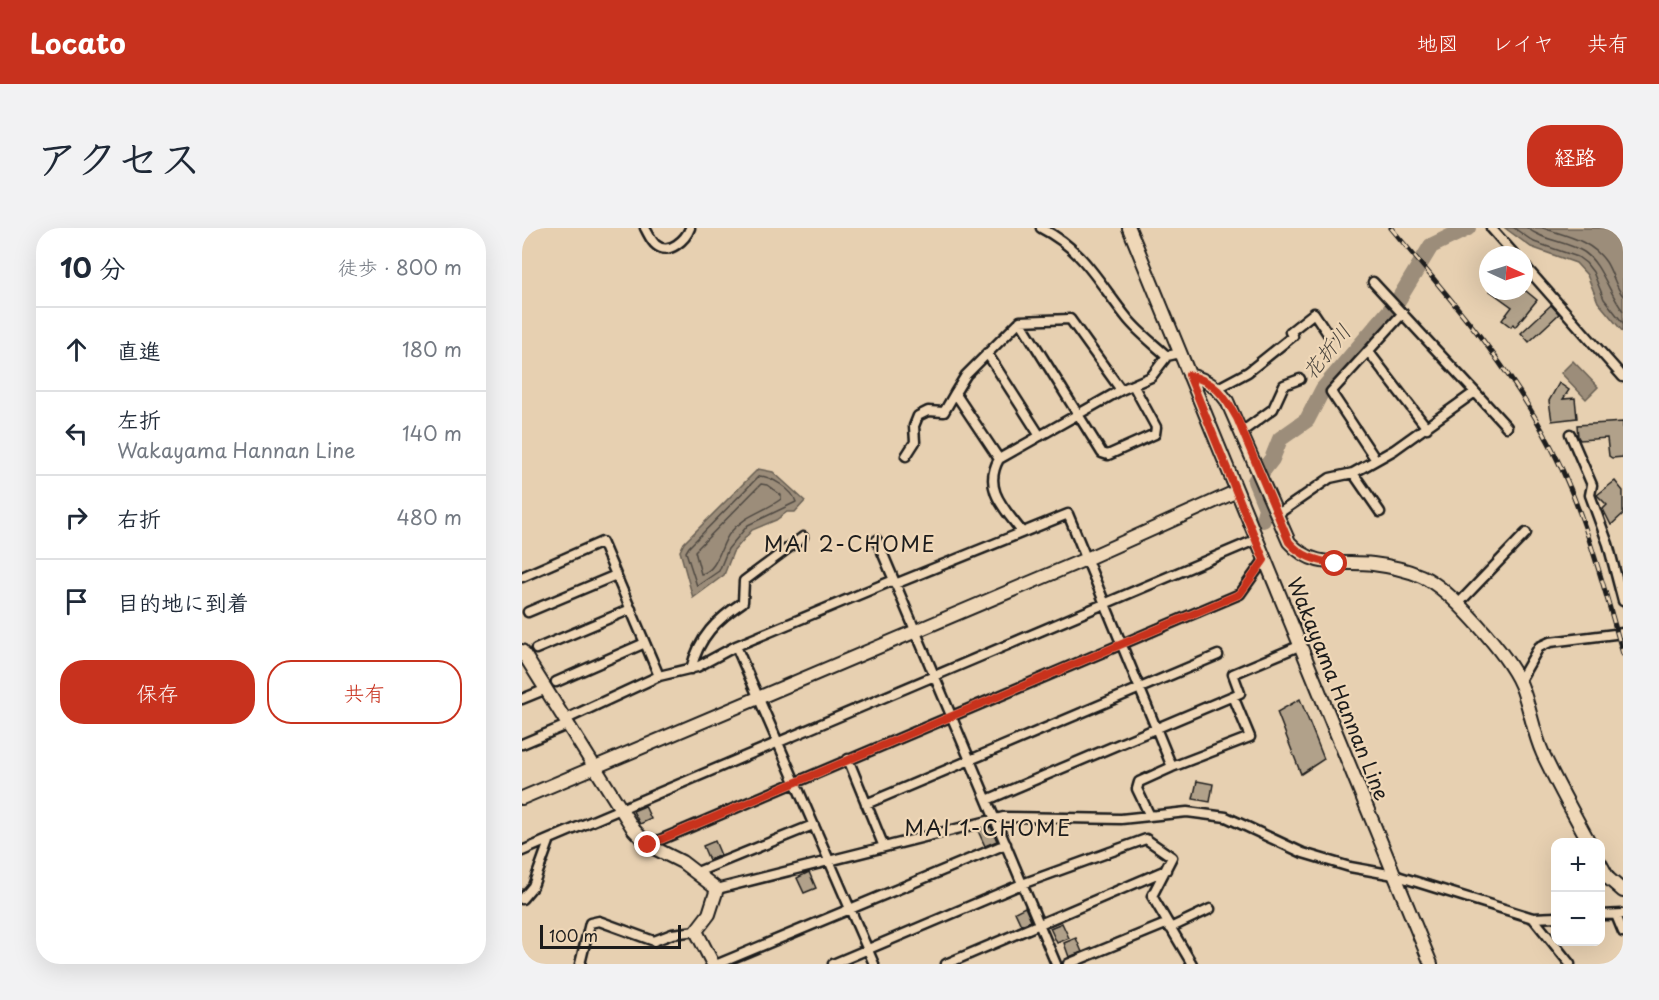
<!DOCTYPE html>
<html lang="ja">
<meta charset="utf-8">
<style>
body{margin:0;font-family:"Playpen Sans","Klee One",sans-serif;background:#f2f2f3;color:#1f2937}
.controls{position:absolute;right:18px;bottom:18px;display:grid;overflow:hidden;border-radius:12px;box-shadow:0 6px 24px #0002}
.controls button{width:54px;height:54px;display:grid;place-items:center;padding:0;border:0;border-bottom:2px solid #e0e1e3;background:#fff;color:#1f2937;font:30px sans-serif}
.compass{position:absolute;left:957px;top:18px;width:54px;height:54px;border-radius:50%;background:#fff;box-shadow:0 6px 24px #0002;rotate:94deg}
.scale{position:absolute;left:18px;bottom:15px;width:141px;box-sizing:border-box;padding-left:6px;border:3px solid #1c1c1c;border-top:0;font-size:16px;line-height:21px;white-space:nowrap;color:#1c1c1c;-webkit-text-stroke:4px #efd7b7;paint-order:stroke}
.stop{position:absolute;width:18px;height:18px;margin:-14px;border:4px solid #c8321e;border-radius:50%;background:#fff}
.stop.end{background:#c8321e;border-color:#fff;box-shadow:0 2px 6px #0008}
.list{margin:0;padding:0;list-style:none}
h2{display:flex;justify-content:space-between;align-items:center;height:78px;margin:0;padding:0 24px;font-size:26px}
h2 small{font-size:20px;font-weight:400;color:#747a83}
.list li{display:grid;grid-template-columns:39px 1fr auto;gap:18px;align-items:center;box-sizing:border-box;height:84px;padding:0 24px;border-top:2px solid #e0e1e3}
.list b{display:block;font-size:22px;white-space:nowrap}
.list p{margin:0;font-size:20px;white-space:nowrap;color:#747a83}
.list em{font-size:20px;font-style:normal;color:#747a83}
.actions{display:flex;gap:12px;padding:18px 24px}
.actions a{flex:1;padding:14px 0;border:2px solid #c8321e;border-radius:24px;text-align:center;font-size:21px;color:#c8321e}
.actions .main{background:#c8321e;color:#fff}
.icon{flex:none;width:33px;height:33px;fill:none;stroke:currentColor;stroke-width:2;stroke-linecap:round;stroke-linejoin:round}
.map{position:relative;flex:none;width:1101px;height:736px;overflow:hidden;border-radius:24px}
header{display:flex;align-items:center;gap:36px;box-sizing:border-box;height:84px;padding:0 30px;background:#c8321e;color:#fff}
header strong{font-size:28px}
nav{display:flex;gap:33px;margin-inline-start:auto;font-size:21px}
.intro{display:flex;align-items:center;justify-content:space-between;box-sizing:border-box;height:144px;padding:0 36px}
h1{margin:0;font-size:42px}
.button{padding:15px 27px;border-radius:24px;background:#c8321e;color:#fff;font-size:21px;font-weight:700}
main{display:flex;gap:36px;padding:0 36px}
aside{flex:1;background:#fff;border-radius:24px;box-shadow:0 6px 24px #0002}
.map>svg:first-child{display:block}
</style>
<header>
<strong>Locato</strong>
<nav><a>地図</a><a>レイヤ</a><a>共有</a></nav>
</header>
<div class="intro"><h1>アクセス</h1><a class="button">経路</a></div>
<main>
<aside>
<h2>10 分<small>徒歩 · 800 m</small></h2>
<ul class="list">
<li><svg class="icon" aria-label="ahead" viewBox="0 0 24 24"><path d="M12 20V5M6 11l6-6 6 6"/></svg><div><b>直進</b></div><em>180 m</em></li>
<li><svg class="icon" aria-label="left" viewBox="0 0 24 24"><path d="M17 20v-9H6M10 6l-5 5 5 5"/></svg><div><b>左折</b><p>Wakayama Hannan Line</p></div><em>140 m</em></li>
<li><svg class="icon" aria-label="right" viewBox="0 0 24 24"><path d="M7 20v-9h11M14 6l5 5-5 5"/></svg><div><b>右折</b></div><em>480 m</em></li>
<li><svg class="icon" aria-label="arrive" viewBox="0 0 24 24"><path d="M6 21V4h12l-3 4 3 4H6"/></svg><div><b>目的地に到着</b></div></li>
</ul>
<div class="actions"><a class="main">保存</a><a>共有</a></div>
</aside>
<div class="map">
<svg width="1101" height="736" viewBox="0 0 1101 736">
<rect width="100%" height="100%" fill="#e7d0b1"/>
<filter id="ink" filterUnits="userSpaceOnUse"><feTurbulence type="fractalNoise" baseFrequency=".0167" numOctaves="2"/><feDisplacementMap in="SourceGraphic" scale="12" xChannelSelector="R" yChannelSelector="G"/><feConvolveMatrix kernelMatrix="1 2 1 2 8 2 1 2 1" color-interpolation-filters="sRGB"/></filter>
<g filter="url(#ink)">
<path fill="#9c8d7a" stroke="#696054" stroke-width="1.5" d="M983,0H1101V104L1076,74L1065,47L1054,35L1009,19Z
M1051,133L1076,159L1064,171L1039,145Z
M236,241L251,244L283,273L273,284H265L254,292L230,302L211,324L202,347L171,370L158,323L162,315Z"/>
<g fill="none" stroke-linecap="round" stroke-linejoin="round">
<path stroke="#4f4942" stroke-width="1.5" d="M992,0L1012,14L1056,29L1064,35L1071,44L1082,71L1101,95
M1005,0C1022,13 1044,13 1062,24C1079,35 1087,65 1101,83
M1021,0C1044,8 1069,12 1084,34C1091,45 1093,58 1101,68
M237,248C249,248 271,262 274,274L226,297L206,321L197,343L175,358L164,324L167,319Z
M239,256L245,257L259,267V271C242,284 222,287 208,305C198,317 196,343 179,346L173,323Z"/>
<path stroke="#9c8d7a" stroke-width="16" d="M741,292L744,280L733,253L750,231L758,211L785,192L801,161L875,74L909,18L946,0"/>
</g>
<path fill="#b1a18a" stroke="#1c1c1c" stroke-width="1.5" d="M968,63H1004L1015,72L993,99L991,96L989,99L980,92L990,79Z
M1029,77L1037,86L1007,114L999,105Z
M1037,155L1047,162L1041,171L1053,170L1055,190L1030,193L1027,173Z
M1101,194V229L1090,230L1087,228L1085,210L1058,212L1056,209L1055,197Z
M1093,253L1101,263V286L1089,297L1081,281L1085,277L1075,267Z
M778,471L802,531L779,546L755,484Z
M675,553L691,556L688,574L671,571Z
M123,578L129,591L118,596L111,583Z
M469,599L475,613L463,618L456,603Z
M193,613L199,627L187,632L181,618Z
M287,644L294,660L282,665L275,650Z
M503,679L509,693L499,697L493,684Z
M540,695L547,710L535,715L528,700Z
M554,710L560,724L547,729L542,715Z"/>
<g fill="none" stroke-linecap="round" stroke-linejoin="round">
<defs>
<path id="street" d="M123,0C126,5 129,13 134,17C147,28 164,11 168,0
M519,0C562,22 576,54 605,90C616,104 632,116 645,128
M969,0L993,27
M1002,37L1101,149
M498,93L580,225L586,227L633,206L634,199L611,157
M846,123L905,200
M465,125L518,208
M696,160L726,144L771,108L768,104L792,85L806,106
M953,164L985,199
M721,203L751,181L762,157L778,151
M1048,206L1070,257L1068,267L1086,316L1101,373
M384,228L393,214L392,198L396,188L406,183L422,184L433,165
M477,231L433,165L444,147L498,93L548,91L599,162
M854,232L809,164L881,85
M831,245L858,284
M756,286L808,250L831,245L872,222L953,164L851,54
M500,304C483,281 460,261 477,231L599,162L629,149L645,128L658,125
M355,312L534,736
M0,349L80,314L137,448
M373,356L546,286L650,539L617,554L615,561L628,588
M936,376L1004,305
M6,384L94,347
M214,418L352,736
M14,421L109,381
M169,441C177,409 194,392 221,374L222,353L281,309
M34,454L123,415
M997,454L1017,419L1028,414L1101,405
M0,471L22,462
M42,492L137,448L175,439L214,418L372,352
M0,516L45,497
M326,531L362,619
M650,539L728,509L711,468
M465,572L718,465L711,446L777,418
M344,576L696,427
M126,617L718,366L742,332
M0,623L28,611
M175,644L291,597
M195,661L482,589L599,591L665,584L704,589L781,625L828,639L872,647L1011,690L1034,689
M0,671L11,658L28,611L733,312
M1078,687L1101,686
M1094,687L1101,704
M1011,690L1048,736
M648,700L688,681
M58,736L68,695L77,693L132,713L150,706L174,703
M196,736L484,616
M311,736L500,656L624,611L650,629L630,668L670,736
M424,736L644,642
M546,736L646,695"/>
<path id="secondary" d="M607,0L909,736
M667,147C685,152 694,158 705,173L767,314C791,341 818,333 851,336C868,338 883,341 899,348C928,360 986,427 999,457C1008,479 1011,504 1021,526C1035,556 1051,585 1067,614
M0,423L112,602L126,617L160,634L195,661L187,686L174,703L191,736
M0,570L564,331L713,264
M1078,635L1086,650L1101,663"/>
</defs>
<use href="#street" stroke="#1c1c1c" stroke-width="13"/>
<use href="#secondary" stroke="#1c1c1c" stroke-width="16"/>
<use href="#street" stroke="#efd7b7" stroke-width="8"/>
<use href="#secondary" stroke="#efd7b7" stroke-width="12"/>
<defs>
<path id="rail" d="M869,0C922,64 979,127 1019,200C1059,270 1079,349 1101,426"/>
</defs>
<use href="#rail" stroke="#1c1c1c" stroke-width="5"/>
<use href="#rail" stroke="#efd7b7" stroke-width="3" stroke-dasharray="9" stroke-linecap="butt"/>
</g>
</g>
<g fill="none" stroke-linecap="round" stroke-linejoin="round" filter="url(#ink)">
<path stroke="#c8321e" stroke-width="8" d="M126,617L718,366L742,332L667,147C693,154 702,167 715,190L767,314C780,329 793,332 813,336"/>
</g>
<g text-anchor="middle" stroke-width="4.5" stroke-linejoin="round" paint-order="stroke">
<g font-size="20" fill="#1c1c1c" stroke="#efd7b7">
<text transform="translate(816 461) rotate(68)" y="7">Wakayama Hannan Line</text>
</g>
<g font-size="21" font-style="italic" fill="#49443d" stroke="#efd7b7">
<text transform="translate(805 124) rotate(-51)" y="7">花折川</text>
</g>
<g font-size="21" letter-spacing="1.5" fill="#1c1c1c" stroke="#efd7b7">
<text x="328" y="324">MAI 2-CHOME</text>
<text x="466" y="608">MAI 1-CHOME</text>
</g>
</g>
</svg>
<div class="controls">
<button>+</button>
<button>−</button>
</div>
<svg class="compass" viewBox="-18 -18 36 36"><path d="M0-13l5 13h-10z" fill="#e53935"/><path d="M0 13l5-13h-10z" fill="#747a83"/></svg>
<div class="scale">100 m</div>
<div class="stop" style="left:813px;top:336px"></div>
<div class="stop end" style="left:126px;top:617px"></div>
</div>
</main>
